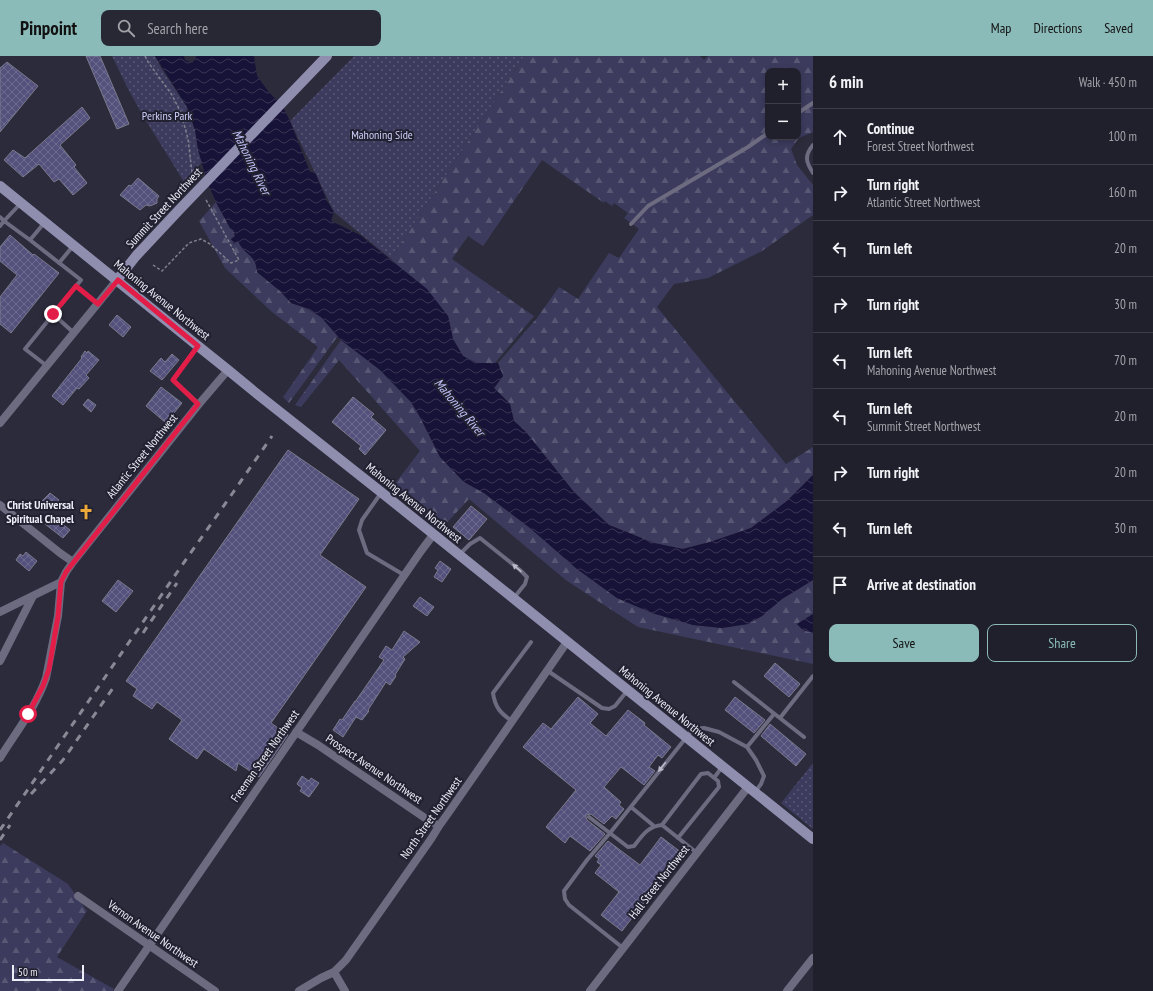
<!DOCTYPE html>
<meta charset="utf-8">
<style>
body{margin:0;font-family:"PT Sans Narrow",sans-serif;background:#282834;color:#f1f3f6}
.controls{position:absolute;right:12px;top:12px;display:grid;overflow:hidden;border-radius:8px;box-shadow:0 2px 6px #0003}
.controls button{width:36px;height:36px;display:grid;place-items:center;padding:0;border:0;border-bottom:1px solid #3d3e48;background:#20202c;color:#f1f3f6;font:20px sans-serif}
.scale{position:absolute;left:12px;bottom:10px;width:72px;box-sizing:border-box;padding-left:4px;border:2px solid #eeeef9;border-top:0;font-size:11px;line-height:14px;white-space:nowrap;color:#eeeef9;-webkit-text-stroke:3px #222131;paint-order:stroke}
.stop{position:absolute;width:12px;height:12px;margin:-9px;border:3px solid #e11d48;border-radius:50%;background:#fff}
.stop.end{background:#e11d48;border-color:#fff;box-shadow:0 1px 4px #0008}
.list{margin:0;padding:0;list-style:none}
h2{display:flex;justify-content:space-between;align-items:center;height:52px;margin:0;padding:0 16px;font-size:17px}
h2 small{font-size:13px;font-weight:400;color:#a2a3a9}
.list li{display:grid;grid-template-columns:26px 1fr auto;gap:12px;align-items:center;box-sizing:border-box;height:56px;padding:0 16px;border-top:1px solid #3d3e48}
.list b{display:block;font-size:15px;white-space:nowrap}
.list p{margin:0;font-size:13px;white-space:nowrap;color:#a2a3a9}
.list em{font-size:13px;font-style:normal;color:#a2a3a9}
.actions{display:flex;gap:8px;padding:12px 16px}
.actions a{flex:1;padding:9px 0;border:1px solid #8bbbb9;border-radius:8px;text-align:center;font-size:14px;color:#8bbbb9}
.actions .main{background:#8bbbb9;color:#111}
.icon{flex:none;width:22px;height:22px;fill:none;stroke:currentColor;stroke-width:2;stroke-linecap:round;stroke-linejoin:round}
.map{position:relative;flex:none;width:813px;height:935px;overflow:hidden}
header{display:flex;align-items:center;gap:24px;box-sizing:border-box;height:56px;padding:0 20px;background:#8bbbb9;color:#111}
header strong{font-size:19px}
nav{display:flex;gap:22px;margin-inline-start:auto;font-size:14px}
.search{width:280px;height:36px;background:#282834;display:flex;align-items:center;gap:10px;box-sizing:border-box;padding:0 14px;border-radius:8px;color:#a2a3a9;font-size:15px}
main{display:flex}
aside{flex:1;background:#20202c}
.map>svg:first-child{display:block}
</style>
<header>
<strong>Pinpoint</strong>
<div class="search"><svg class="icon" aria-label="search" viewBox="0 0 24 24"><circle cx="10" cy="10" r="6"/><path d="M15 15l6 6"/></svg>Search here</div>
<nav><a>Map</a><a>Directions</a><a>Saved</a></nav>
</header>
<main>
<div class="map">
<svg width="813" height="935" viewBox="0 0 813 935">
<defs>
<pattern id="forest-firs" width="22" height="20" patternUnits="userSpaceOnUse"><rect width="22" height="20" fill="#3c3b5d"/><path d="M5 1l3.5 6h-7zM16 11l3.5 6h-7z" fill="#585875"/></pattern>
<pattern id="park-dots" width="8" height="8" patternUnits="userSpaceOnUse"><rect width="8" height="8" fill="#3c3b5d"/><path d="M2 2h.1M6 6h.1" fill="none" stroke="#585875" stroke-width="1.8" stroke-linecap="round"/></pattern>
<pattern id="water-waves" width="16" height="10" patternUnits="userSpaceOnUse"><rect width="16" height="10" fill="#171237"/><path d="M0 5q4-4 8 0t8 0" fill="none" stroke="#393555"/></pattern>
<pattern id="building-cross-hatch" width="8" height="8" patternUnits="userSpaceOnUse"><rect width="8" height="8" fill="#54527d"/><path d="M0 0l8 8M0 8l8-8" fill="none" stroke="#6d6b90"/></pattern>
</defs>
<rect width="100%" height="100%" fill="#2b2b3b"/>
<path fill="url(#forest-firs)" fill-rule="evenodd" d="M524,0H700L704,4L708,0H813V76L799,82L791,93L797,109L813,129V159L762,195L708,222L674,228L657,251L786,408L813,391V419L787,445L751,472L710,486L682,493L654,487L609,469L574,436L525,375L514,365L510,348L494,332L503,320L498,307L537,262L559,231L578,243L609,197L619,202L639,173L624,162L628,157L614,147L612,150L605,145L604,147L542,104L483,190L468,180L452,203L534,260L495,307H477L463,300L453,283L448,260L391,203ZM768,15H798V81H768Z
M216,146L230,172L233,174L235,180L231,183L238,185C244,199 256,198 257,216L281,236L291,247L306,252L321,261L338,280L289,347L283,341L318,291L272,256L225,212L199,165Z
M341,284L380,314L411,346L420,361L440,401L464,426L484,437L530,472L577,513L617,542L652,557L693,569L722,572L748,568L762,560L782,543L813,524V558L797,568L803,574L813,577V608L638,571L567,525L469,443L440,474L390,434L420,395L339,304L301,351L295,349Z
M3,787L68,828L87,855L57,901L114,933L113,935H0V790Z"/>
<path fill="url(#park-dots)" d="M112,0H155L161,12L187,51L195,74L202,106L184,126L145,63L129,35Z
M354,0H524L391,203L334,156L290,65Z
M813,707V773L781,747Z"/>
<path fill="url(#water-waves)" d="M155,0H184L185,4L192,7L196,2V0H254L257,20L268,35L283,51L290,65L310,116H315L327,145L334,156L331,165L360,179L427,233L448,260L453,283L463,300L477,307H498L503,320L494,332L510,348L514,365L525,375L574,436L609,469L654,487L683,493L710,486L751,472L787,445L813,419V524L782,543L762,560L748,568L722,572L693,569L652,557L617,542L577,513L530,472L484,437L464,426L440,401L420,361L411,346L380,314L341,284L321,261L306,252L291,247L280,235L257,216C256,198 244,199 238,185L234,188L231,183L235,180L233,174L230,172L218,150L208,128L198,94L195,74L187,51Z
M813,558V577L803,574L797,568Z"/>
<path fill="url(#building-cross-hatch)" stroke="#7a7a8c" d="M86,0H100L129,68L117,73Z
M7,6L38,30L0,76V12Z
M82,51L90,62L60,89L76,109L74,111L87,127L73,139L59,123L54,126L39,108L23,121L4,104L13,94L25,102Z
M138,122L159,140L157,143V147L150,150L146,149L140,154L120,139L129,129L131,130Z
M10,179L33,199L34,198L59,217L11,277L0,268V241L17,219L0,205V191Z
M117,259L131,271L123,281L109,269Z
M85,295L87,297L88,295L99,304L86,319L89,322L79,333L77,332L63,349L52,340L82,302L81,301Z
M172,298L179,304L162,324L150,315L161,302L165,306Z
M161,331L182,347L166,367L146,350Z
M353,341L374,358L371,361L386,374L365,399L359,393L361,390L332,366Z
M88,343L96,349L91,356L83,349Z
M288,394L359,443L320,499L366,531L271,667L288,679L259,721L238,707L236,715L204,693L197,703L169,683L182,664L157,646L152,653L133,640L137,633L126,625Z
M50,437L59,444L51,453L42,445Z
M471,450L487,463L469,484L453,471Z
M52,460L70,474L63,482L45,468Z
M26,496L37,505L29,515L16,504L20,498L23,500Z
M440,505L451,513L442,526L434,521L438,514L435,512Z
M118,524L133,535L116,556L102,545Z
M420,541L434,551L427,560L413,550Z
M404,575L420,586L403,601L405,603L395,619L396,620L390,629L386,626L368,654L369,655L362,664L356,661L343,681L333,674L340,663L342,664L355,645V646L384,604L379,601L386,590L392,594Z
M775,607L800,628L789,641L764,620Z
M578,641L598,658L590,667L606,680L628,654L645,667L644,669L671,691L662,702L658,699L649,711L655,715L644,729L621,711L604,731L621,746L619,749L624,753L616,763L612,760L604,768L591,758L586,759V761L587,764L605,778L590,795L570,780L565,787L546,771L576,734L523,691L543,667L551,673Z
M735,641L765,664L754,677L725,654Z
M770,668L806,698L796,710L761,680Z
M302,720L309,725L311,722L319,727L309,741L300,735L302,732L297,728Z
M661,781L682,797L622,875L601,859L619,836L595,817L601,809L597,806L599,803L595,800L608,785L640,809Z"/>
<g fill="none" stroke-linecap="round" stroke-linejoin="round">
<path stroke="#7f7f8d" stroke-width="1.5" stroke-dasharray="3 2" stroke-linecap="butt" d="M145,0L148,6L172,39L181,57L188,83L192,116L196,122
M153,209L162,215L189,187L201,183L210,188L231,207L239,204L205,142"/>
<path stroke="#6c6b80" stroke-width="4" d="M798,57L813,47
M813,89C804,100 806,106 813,117
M0,161L4,165L21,147
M45,166L30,184L81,224L25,293L47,310
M631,168L648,150L748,91L768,77
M0,170L4,165L30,184
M59,207L73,190
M76,230L98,248
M53,258L74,277
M197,291L173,324L199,348
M381,437L362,464L359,474L367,497L404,519
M460,498L470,488L480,482L520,514L527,521L525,528L513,543
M548,615L602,652L609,653L615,650L627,635
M734,626L804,681
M780,662L813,620
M512,665C500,657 495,651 493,637L531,586
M747,691L774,658
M714,722L722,711
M631,751L654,770
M589,761L628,791L634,790C642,780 648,770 662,769L697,797
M662,769L701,718L708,717L718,725L719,731L678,782
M623,892L569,849L565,843L564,835L587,804L610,777L693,673L704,672L719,676L747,691L756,704L764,720L761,728L755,736"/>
<path stroke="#6c6b80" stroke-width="8" d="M0,367L117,224
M0,449L60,497L73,506
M0,556L61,526L66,516L73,506L199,348L228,314
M0,605L33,540
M296,676L318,689L425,762L439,770
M0,702C16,676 36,651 46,622L58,560L61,526
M78,840L215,935
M334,916L345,935
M118,935L421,495L433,479
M299,935L321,922L334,916L346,904L431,783L439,770L449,756L567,586
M590,935L748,731
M787,935L813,902"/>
<path stroke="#8f8eaf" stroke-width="10" d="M0,130L198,290L228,314L256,337L381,436L813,783
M117,224L136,200L179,154L327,0"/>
<path stroke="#898996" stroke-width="3" stroke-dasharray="7 7" stroke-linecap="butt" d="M143,577L177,527
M31,738L63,704L113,632
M0,774L178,515L232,438L272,380
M0,784L10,769"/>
</g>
<defs><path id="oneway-solid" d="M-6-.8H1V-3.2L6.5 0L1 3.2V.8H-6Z"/></defs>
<g fill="#babac9">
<use href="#oneway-solid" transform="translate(517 512) rotate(-139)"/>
<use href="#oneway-solid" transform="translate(662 711) rotate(128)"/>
</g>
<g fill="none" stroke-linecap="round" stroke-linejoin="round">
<path stroke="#e11d48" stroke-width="5" d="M28,658L43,630L49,613L58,560L61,526L66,516L198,348L173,324L198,290L118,224L98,248L76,230L53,258"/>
</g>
<defs>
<symbol id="church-bare" viewBox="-9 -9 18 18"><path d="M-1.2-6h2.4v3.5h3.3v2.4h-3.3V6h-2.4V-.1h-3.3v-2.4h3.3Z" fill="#eca93a" stroke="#222131" stroke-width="2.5" paint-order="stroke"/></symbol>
</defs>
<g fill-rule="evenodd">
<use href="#church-bare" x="75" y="445" width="22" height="22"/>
</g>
<g text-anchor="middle" stroke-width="4" stroke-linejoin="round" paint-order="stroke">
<g font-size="12" fill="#cecef9" stroke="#222131">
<text x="167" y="64">Perkins Park</text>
<text x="382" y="83">Mahoning Side</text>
</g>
<g font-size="12" fill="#eeeef9" stroke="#222131">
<text transform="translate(164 152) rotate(-47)" y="4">Summit Street Northwest</text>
<text transform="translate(162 244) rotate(39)" y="4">Mahoning Avenue Northwest</text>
<text transform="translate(142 400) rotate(-51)" y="4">Atlantic Street Northwest</text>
<text transform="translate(414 447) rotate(39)" y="4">Mahoning Avenue Northwest</text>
<text transform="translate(667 650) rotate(39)" y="4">Mahoning Avenue Northwest</text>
<text transform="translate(265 700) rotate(-55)" y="4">Freeman Street Northwest</text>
<text transform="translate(374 713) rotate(34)" y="4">Prospect Avenue Northwest</text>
<text transform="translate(431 762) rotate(-55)" y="4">North Street Northwest</text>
<text transform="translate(659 826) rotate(-52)" y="4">Hall Street Northwest</text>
<text transform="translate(153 878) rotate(35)" y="4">Vernon Avenue Northwest</text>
</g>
<g font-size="12" font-weight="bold" fill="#eeeef9" stroke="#222131" text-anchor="end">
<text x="74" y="453">Christ Universal<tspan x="74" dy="14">Spiritual Chapel</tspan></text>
</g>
<g font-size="13" font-style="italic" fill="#c1c0f9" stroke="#222131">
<text transform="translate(252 106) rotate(64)" y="5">Mahoning River</text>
<text transform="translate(460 351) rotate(50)" y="5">Mahoning River</text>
</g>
</g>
</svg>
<div class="controls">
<button>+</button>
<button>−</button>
</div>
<div class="scale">50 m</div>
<div class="stop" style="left:28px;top:658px"></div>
<div class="stop end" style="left:53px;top:258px"></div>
</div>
<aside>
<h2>6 min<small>Walk · 450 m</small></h2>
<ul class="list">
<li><svg class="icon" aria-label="ahead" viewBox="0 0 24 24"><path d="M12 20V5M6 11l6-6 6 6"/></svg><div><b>Continue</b><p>Forest Street Northwest</p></div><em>100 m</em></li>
<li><svg class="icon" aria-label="right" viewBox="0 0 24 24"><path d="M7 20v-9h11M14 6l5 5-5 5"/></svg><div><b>Turn right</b><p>Atlantic Street Northwest</p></div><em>160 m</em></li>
<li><svg class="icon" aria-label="left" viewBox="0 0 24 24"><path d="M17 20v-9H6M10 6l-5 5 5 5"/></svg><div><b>Turn left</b></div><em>20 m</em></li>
<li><svg class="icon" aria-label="right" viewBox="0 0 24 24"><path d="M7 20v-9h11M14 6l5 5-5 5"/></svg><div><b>Turn right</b></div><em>30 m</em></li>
<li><svg class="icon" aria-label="left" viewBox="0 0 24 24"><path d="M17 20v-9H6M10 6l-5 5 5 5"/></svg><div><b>Turn left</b><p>Mahoning Avenue Northwest</p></div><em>70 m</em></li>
<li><svg class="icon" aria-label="left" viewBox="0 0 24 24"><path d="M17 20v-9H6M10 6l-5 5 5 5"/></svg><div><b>Turn left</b><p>Summit Street Northwest</p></div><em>20 m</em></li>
<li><svg class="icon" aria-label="right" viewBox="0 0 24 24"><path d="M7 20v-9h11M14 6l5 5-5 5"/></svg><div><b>Turn right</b></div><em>20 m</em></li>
<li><svg class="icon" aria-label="left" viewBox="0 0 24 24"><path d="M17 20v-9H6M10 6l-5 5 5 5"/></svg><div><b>Turn left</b></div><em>30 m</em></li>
<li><svg class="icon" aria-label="arrive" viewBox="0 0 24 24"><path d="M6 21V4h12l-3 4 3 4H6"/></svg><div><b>Arrive at destination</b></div></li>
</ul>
<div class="actions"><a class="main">Save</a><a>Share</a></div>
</aside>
</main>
